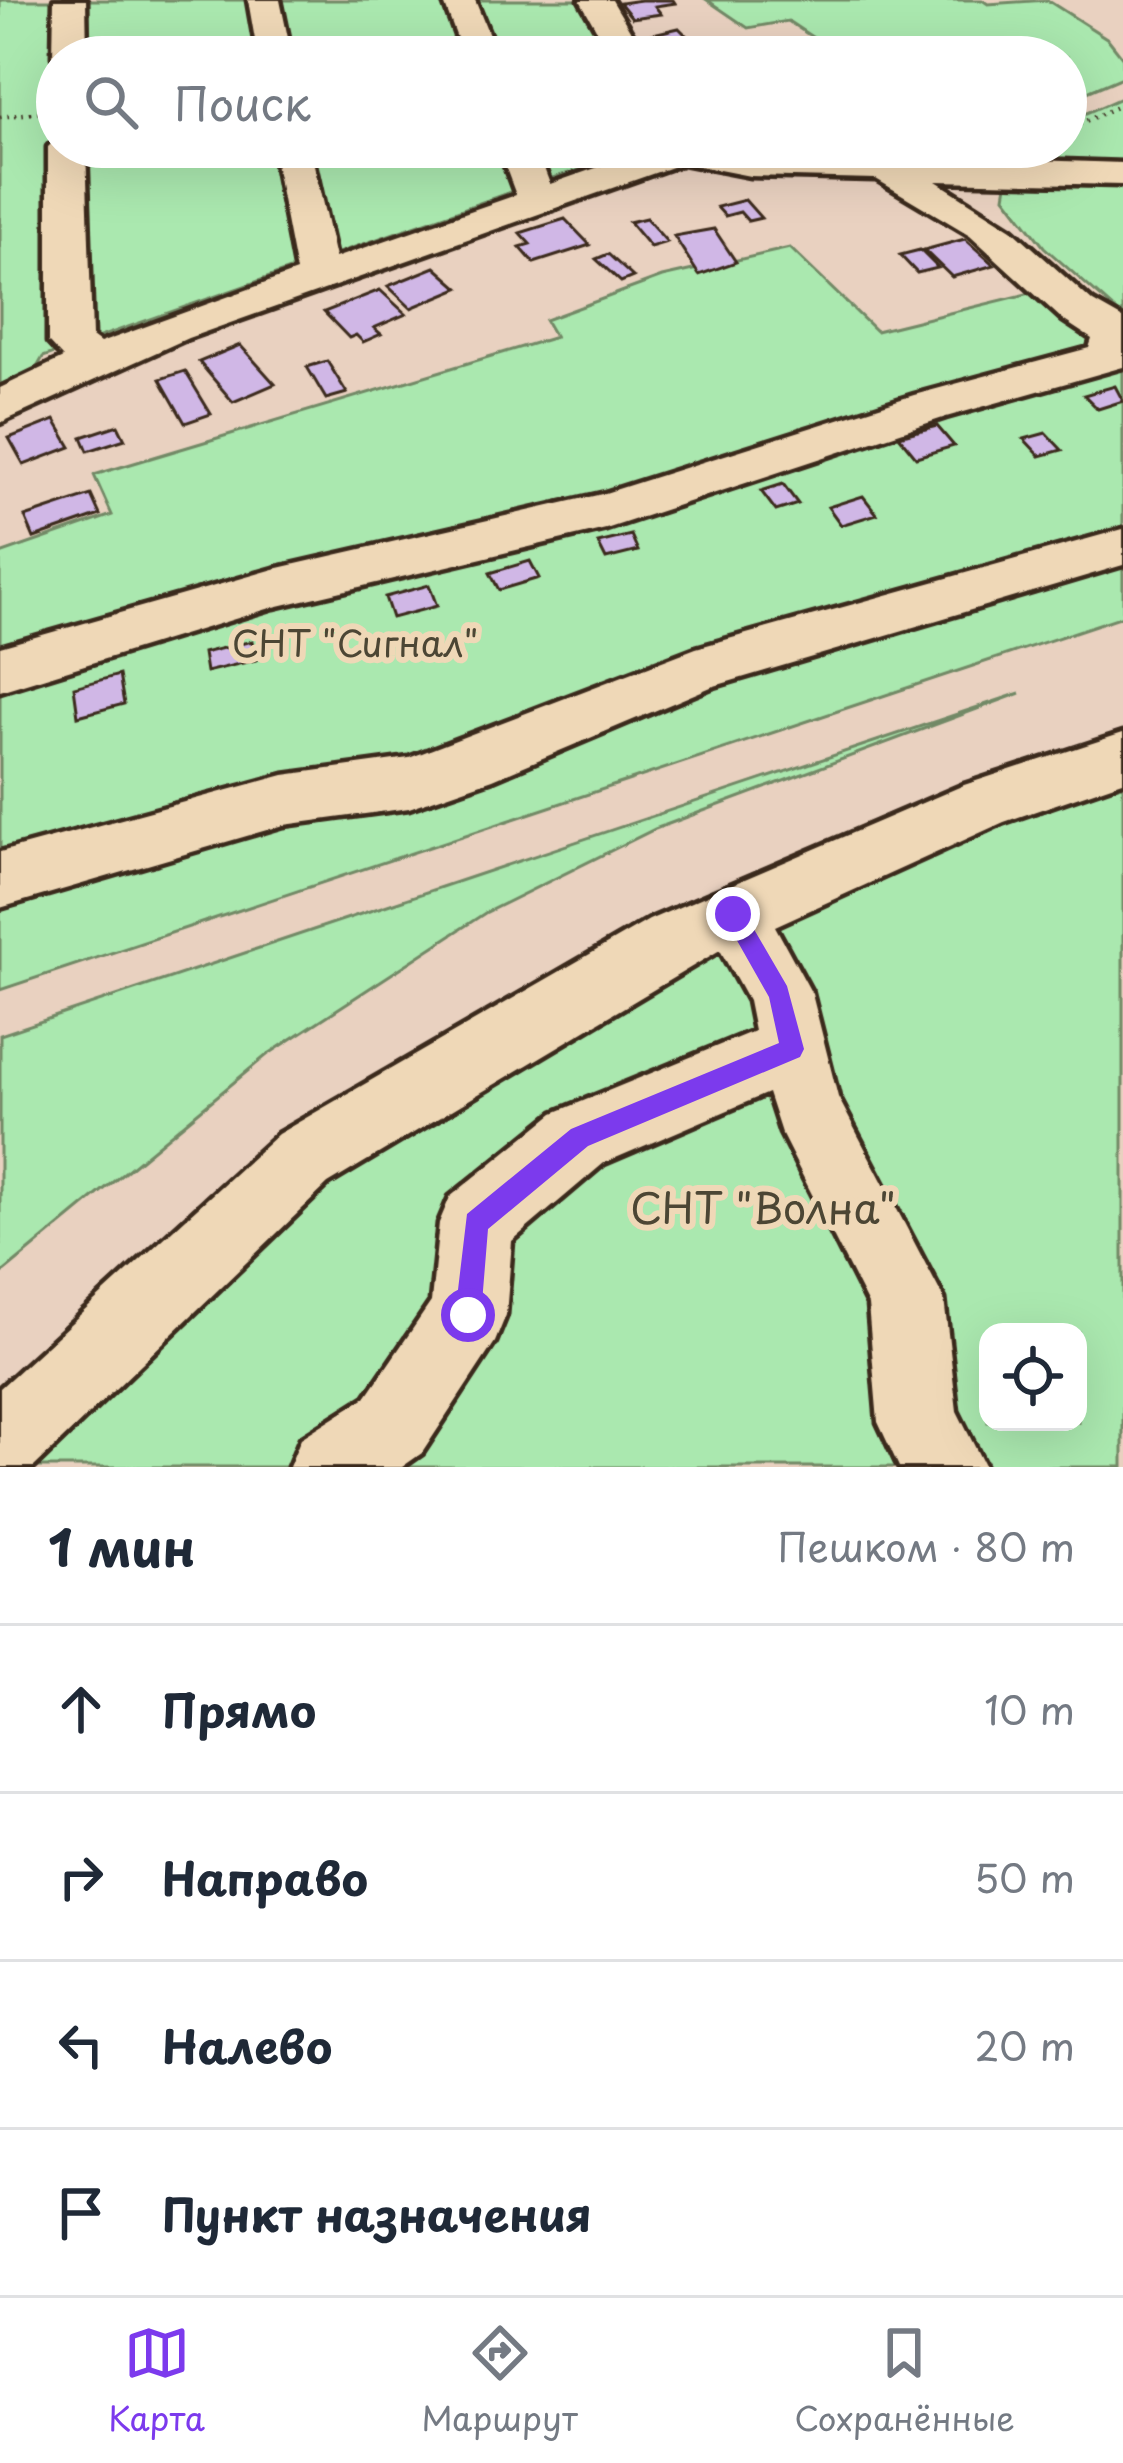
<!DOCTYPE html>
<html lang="ru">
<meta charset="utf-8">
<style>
body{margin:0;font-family:"Playpen Sans",sans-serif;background:#f6f6f7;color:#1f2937}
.controls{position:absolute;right:36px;bottom:36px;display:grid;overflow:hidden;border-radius:24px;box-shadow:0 12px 48px #0002}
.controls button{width:108px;height:108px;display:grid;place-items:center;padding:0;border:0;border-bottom:3px solid #e0e1e3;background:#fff;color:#1f2937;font:60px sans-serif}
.stop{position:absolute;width:36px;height:36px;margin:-27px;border:9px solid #7c3aed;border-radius:50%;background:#fff}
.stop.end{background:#7c3aed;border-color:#fff;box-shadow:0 3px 12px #0008}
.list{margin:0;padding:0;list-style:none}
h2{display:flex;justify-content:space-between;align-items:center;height:156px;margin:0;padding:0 48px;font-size:51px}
h2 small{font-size:39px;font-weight:400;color:#747a83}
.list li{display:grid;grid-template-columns:78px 1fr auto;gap:36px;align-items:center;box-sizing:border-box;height:168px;padding:0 48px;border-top:3px solid #e0e1e3}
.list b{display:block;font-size:45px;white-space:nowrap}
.list em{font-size:39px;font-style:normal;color:#747a83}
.icon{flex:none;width:66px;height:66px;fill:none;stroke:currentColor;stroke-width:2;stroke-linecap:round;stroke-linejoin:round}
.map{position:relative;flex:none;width:1123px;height:1467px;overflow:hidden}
.search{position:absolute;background:#fff;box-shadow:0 12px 48px #0002;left:36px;right:36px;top:36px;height:132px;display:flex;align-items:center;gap:30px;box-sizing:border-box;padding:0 42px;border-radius:66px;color:#747a83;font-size:45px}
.sheet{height:828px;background:#fff}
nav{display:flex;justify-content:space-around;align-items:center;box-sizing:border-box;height:168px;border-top:3px solid #e0e1e3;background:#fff;font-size:33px;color:#747a83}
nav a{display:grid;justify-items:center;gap:6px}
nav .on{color:#7c3aed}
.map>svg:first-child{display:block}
</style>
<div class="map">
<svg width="1123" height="1467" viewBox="0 0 1123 1467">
<rect width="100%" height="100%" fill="#e9d1c0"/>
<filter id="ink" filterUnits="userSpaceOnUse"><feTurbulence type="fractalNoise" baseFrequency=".00833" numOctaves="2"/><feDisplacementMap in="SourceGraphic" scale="24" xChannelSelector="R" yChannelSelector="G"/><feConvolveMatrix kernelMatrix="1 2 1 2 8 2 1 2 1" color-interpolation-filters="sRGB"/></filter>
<g filter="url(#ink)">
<path fill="#aae8af" stroke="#728966" stroke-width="3" fill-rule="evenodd" d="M0,0H583L615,57H57V147H659L542,181L43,357L35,371L0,388Z
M707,0H982L988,4L1047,0L1108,39L1123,58V77L1066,101V57H842L788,21L748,28Z
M1123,97V317L1044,247L1005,196L1011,161L1025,147H1066V122Z
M790,248L876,331L1047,289L1123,361V616L0,990V554L112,515L94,475L555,337L545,320L662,277Z
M1020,693L655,829L485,913L267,1055L0,1275V1035Z
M1123,779V1467H11L304,1182L772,912ZM988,1332H1078V1422H988Z"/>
<path fill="#d0b7e6" stroke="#3b2a1e" stroke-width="3" d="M641,0H673L675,3L655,6L661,14L632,18L620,3Z
M679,28L694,43L647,53L639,45L647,43L640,37Z
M709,41L718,48L687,57L664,53Z
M745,200L761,218L748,221L740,212L725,216L717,207Z
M646,218L667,242L650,247L629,222Z
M565,219L590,245L534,263L520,247L530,244L520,233Z
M714,229L736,262L699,275L674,236Z
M965,239L994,265L952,277L924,250Z
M920,250L938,268L917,273L900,255Z
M608,254L633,277L621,282L596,259Z
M435,267L459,288L411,308L388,286Z
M380,290L406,314L374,328L381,334L363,342L356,335L349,338L324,312Z
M240,345L275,384L233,402L199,362Z
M327,361L347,393L326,399L307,367Z
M185,371L211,414L185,423L160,379Z
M1115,386L1123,401L1098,409L1084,395Z
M55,420L71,447L24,465L9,438Z
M118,425L125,439L88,451L82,437Z
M937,426L954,446L916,457L899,436Z
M1046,433L1062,450L1040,456L1024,439Z
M783,484L798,504L776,511L761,491Z
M91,495L100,515L34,538L25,517Z
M863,496L877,514L841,525L828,507Z
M631,535L638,551L606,559L598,543Z
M530,561L539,578L499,590L490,573Z
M429,585L437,606L392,618L385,597Z
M252,641L256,660L206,672L203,653Z
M119,675L124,704L78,716L74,687Z"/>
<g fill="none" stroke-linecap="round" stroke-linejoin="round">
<defs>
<path id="minor" d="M54,0H86L87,57H57V63L53,57Z
M248,0H280L292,57H258Z
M443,0H475L498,57H464Z
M580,0H612L646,57H612Z
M57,138V147H86L92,337L100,343L296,272L272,147H310L335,258L516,195L498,147H536L550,184L656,147L1123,163V185L936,181L1012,229L1093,302L1123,319V367L946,417L606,529L274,607L0,691V647L274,569L602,494L914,395L1089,348L1092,339L1063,320L970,235L876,179L750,176L683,163L188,338L0,423V388L63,358L48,342V147Z
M1123,529V565L711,687L493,779L409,808L284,825L0,908V852L284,775L409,758L696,648Z
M1123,733V781L1004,822L775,926L812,994L838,1097L944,1299L957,1411L985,1467H899L878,1422L868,1305L781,1133L768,1093L604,1163L512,1241L506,1315L495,1342L422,1453L402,1467H289L301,1438L366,1397L431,1302L439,1223L450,1197L554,1113L754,1031L748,1001L720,950L328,1184L34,1467H0V1388L278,1134L649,920L964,785Z"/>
</defs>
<use href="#minor" stroke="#3b2a1e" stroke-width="9"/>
<path stroke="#3b2a1e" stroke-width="4.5" stroke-dasharray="1.5 6" stroke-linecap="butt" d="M513,55L587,47
M0,117L57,110
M1066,130L1123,104"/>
<use href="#minor" fill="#efd8b7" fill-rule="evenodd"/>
</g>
</g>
<path fill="#7c3aed" d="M733,904L741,907L787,986L804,1049L800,1057L588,1146L488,1229L481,1315L477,1324L468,1328L458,1324L455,1315L467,1214L571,1129L779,1043L769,997L722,914Z"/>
<g text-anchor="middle" stroke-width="12" stroke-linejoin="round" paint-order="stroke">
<g font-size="36" fill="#4c4634" stroke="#efd8b7">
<text x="355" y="657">СНТ "Сигнал"</text>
</g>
<g font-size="42" fill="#4c4634" stroke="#efd8b7">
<text x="763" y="1224">СНТ "Волна"</text>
</g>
</g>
</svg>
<div class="controls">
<button><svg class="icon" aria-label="locate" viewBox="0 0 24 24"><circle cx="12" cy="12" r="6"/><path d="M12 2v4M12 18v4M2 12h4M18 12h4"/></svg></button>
</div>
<div class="stop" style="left:468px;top:1315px"></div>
<div class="stop end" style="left:733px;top:914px"></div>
<div class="search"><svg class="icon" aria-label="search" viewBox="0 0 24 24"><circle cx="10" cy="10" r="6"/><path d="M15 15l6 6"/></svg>Поиск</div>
</div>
<section class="sheet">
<h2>1 мин<small>Пешком · 80 m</small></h2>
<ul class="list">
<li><svg class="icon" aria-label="ahead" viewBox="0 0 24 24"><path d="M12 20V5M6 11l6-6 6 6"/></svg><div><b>Прямо</b></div><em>10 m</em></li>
<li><svg class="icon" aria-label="right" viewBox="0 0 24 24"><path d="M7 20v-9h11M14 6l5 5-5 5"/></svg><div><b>Направо</b></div><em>50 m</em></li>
<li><svg class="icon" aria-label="left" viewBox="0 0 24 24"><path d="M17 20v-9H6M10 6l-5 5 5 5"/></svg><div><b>Налево</b></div><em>20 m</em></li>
<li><svg class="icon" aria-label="arrive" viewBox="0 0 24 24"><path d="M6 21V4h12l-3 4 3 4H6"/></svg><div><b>Пункт назначения</b></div></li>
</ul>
</section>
<nav>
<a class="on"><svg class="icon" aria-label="map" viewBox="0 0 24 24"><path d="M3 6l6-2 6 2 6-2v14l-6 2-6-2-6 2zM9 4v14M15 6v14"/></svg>Карта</a>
<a><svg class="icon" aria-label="directions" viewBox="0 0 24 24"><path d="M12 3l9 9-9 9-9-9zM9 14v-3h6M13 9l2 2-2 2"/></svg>Маршрут</a>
<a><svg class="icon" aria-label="saved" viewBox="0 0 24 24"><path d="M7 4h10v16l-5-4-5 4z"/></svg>Сохранённые</a>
</nav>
